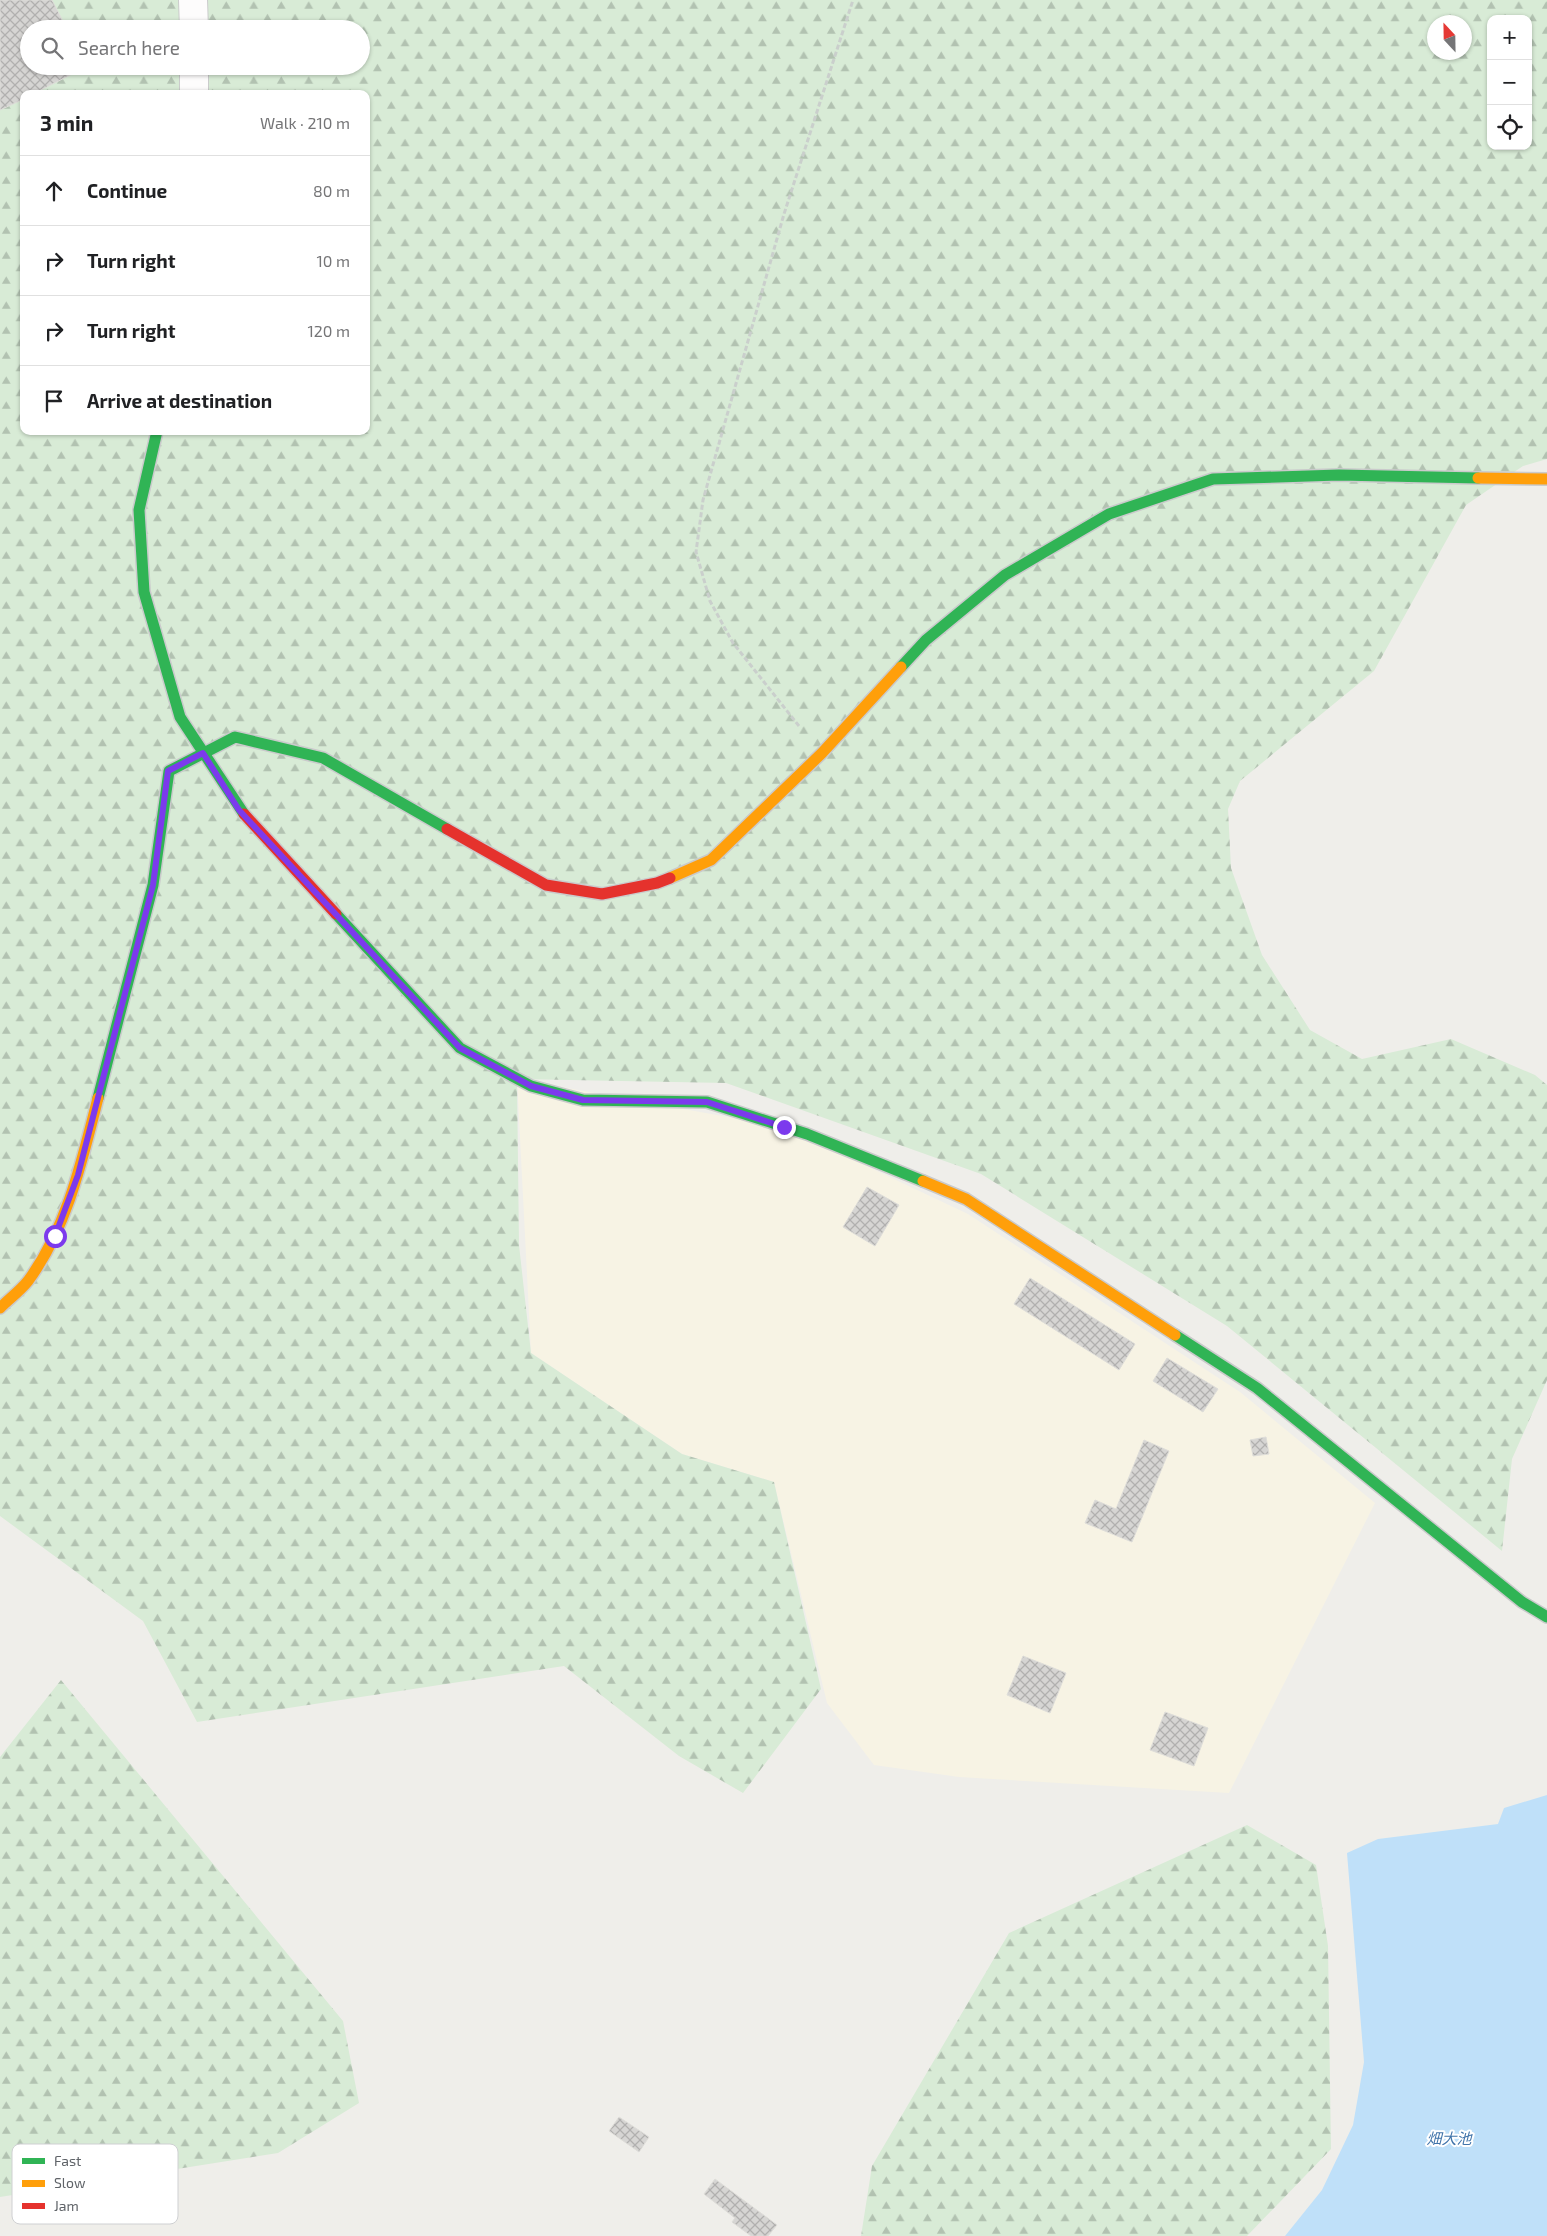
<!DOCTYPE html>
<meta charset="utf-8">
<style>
body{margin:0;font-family:"Exo 2","Noto Sans JP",sans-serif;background:#f6f6f6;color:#202124}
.controls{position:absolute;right:15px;top:15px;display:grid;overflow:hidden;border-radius:10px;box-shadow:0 1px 4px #0004}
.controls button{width:45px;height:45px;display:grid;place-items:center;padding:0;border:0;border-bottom:1px solid #e0e0e0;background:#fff;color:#202124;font:25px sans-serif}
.compass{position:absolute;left:1427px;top:15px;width:45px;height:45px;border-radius:50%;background:#fff;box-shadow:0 1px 4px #0004;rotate:338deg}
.stop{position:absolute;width:15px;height:15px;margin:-11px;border:4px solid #7c3aed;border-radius:50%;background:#fff}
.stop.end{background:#7c3aed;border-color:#fff;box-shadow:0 1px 5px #0008}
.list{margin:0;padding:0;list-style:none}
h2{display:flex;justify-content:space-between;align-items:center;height:65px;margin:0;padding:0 20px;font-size:21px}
h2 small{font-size:16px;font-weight:400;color:#757577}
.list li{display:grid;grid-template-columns:32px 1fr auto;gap:15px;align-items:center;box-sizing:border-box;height:70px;padding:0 20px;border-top:1px solid #e0e0e0}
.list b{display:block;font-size:19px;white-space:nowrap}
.list em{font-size:16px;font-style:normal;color:#757577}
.icon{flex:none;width:28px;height:28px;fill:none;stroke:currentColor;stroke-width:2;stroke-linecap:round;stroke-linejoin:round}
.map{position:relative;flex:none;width:1547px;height:2236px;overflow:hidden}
.search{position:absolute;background:#fff;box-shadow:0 1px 4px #0004;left:20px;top:20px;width:350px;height:55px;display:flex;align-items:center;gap:12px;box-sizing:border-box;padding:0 18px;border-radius:28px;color:#757577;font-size:19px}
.panel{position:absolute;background:#fff;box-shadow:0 1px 4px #0004;left:20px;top:90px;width:350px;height:345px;border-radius:10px}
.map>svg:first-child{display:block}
</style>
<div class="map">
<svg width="1547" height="2236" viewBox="0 0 1547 2236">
<defs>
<pattern id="forest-firs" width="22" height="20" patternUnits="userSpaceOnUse" patternTransform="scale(1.25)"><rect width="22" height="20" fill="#d8ebd6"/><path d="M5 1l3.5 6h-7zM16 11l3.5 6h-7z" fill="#b2c2b1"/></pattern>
<pattern id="building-cross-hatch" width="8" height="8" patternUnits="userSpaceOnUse" patternTransform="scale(1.25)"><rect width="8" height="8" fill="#d6d5d3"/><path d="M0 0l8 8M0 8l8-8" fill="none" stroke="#b1b0af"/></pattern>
</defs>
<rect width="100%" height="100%" fill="#efeeea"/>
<path fill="#f7f3e4" d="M517,1079L784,1127L968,1214L1240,1392L1375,1503L1229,1793L959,1777L874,1765L827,1703L774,1482L682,1454L531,1353Z"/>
<path fill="url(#forest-firs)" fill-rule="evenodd" d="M0,0H1547V459L1523,466L1466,505L1374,671L1240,781L1228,809L1231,868L1262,955L1310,1030L1362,1059L1451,1039L1535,1075L1547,1085V1380L1512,1459L1502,1551L1227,1326L981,1174L726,1083L517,1079L519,1245L531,1353L682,1454L774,1482L821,1689L743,1793L679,1756L564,1666L197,1722L143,1621L0,1516ZM1491,19H1528V146H1491ZM1434,22H1464V52H1434ZM29,29H361V66H29ZM24,94H366V431H24Z
M61,1680L343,2021L359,2103L278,2153L0,2197V1757Z
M1247,1825L1316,1865L1328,1946L1331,2149L1247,2236H861L872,2166L1009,1933Z"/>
<path fill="#bfe0f9" d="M1547,1795V2236H1285L1322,2190L1353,2125L1364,2062L1347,1853L1378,1839L1498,1824L1504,1808Z"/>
<path fill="url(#building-cross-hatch)" stroke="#deddd9" d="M0,0H52L67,29H29V66L86,67L33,94H24V99L0,110Z
M867,1187L899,1205L875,1246L843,1227Z
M1030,1278L1135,1344L1119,1370L1014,1304Z
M1167,1358L1218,1389L1203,1412L1153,1381Z
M1266,1437L1269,1454L1253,1456L1250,1440Z
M1144,1440L1169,1451L1132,1542L1085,1523L1095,1500L1116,1509Z
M1023,1656L1066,1673L1050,1713L1007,1695Z
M1165,1712L1208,1728L1194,1766L1150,1750Z
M619,2117L649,2137L639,2152L609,2131Z
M715,2179L777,2225L768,2236H751L732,2222L735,2218L704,2194Z"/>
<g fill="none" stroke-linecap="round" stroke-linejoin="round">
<defs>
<path id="street" d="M193,0L194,29
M194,66V94"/>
<path id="fast" d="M157,431L139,510L144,592L180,717L244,814
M901,667L926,640L1005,575L1109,514L1213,479L1339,475L1478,478
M336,914L460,1048L531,1086L583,1100L707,1102L807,1134L923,1181
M98,1098L153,885L169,771L235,737L323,758L447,829
M1175,1335L1257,1388L1522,1602L1547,1617"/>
<path id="slow" d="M1478,478L1547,479
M670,878L711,860L822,753L901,667
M923,1181L966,1199L1175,1335
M0,1308C9,1299 20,1291 28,1281C67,1228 82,1161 98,1098"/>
<path id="jam" d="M244,814L336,914
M447,829L546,885L602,894L657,883L670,878"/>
</defs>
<use href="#street" stroke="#cbcccc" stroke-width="30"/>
<use href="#fast" stroke="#cacacb" stroke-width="14"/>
<use href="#slow" stroke="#cacacb" stroke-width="14"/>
<use href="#jam" stroke="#cacacb" stroke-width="14"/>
<path stroke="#cacfcc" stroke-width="3" stroke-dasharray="5 2.5" stroke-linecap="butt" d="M799,726L733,643L710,601L696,552L703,500L784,214L853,0"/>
<use href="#street" stroke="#fdfcfc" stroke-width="28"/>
<use href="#fast" stroke="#30b455" stroke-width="11"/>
<use href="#slow" stroke="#ff9f0a" stroke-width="11"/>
<use href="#jam" stroke="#e5322d" stroke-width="11"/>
</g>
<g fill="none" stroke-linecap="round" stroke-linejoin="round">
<path stroke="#7c3aed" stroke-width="6" d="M55,1236L78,1175L153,885L168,771L203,753L239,810L460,1048L531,1086L583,1100L707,1102L784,1127"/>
</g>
<g text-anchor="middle" stroke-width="4" stroke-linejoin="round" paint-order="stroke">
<g font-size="15" font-style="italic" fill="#4174aa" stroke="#fff">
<text x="1449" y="2144">畑大池</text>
</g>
</g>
<rect x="12" y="2144" width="166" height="80" rx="8" fill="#fff" stroke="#cfd0d2" stroke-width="1"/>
<rect x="22" y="2158" width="23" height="6" fill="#30b455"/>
<rect x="22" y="2180" width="23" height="7" fill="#ff9f0a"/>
<rect x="22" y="2203" width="23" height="6" fill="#e5322d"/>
<g font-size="14" fill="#5f6368">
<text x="54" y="2166">Fast</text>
<text x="54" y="2188">Slow</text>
<text x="54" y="2211">Jam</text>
</g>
</svg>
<div class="controls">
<button>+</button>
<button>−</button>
<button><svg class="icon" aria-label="locate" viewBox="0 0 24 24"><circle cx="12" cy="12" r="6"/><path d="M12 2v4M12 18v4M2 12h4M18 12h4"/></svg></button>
</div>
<svg class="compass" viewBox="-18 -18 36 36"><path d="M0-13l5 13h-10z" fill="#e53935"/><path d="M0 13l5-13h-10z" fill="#757577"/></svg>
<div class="stop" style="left:55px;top:1236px"></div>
<div class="stop end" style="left:784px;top:1127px"></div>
<div class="search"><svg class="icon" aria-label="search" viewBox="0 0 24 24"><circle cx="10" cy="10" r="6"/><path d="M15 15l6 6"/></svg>Search here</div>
<section class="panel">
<h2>3 min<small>Walk · 210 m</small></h2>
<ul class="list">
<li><svg class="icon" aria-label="ahead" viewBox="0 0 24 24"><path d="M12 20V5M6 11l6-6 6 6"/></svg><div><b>Continue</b></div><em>80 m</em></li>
<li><svg class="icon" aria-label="right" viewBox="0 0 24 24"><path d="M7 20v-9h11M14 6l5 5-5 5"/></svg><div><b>Turn right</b></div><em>10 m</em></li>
<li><svg class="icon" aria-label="right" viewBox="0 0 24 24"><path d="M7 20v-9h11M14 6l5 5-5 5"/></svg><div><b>Turn right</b></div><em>120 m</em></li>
<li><svg class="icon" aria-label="arrive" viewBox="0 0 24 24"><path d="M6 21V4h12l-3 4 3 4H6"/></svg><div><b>Arrive at destination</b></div></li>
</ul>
</section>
</div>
